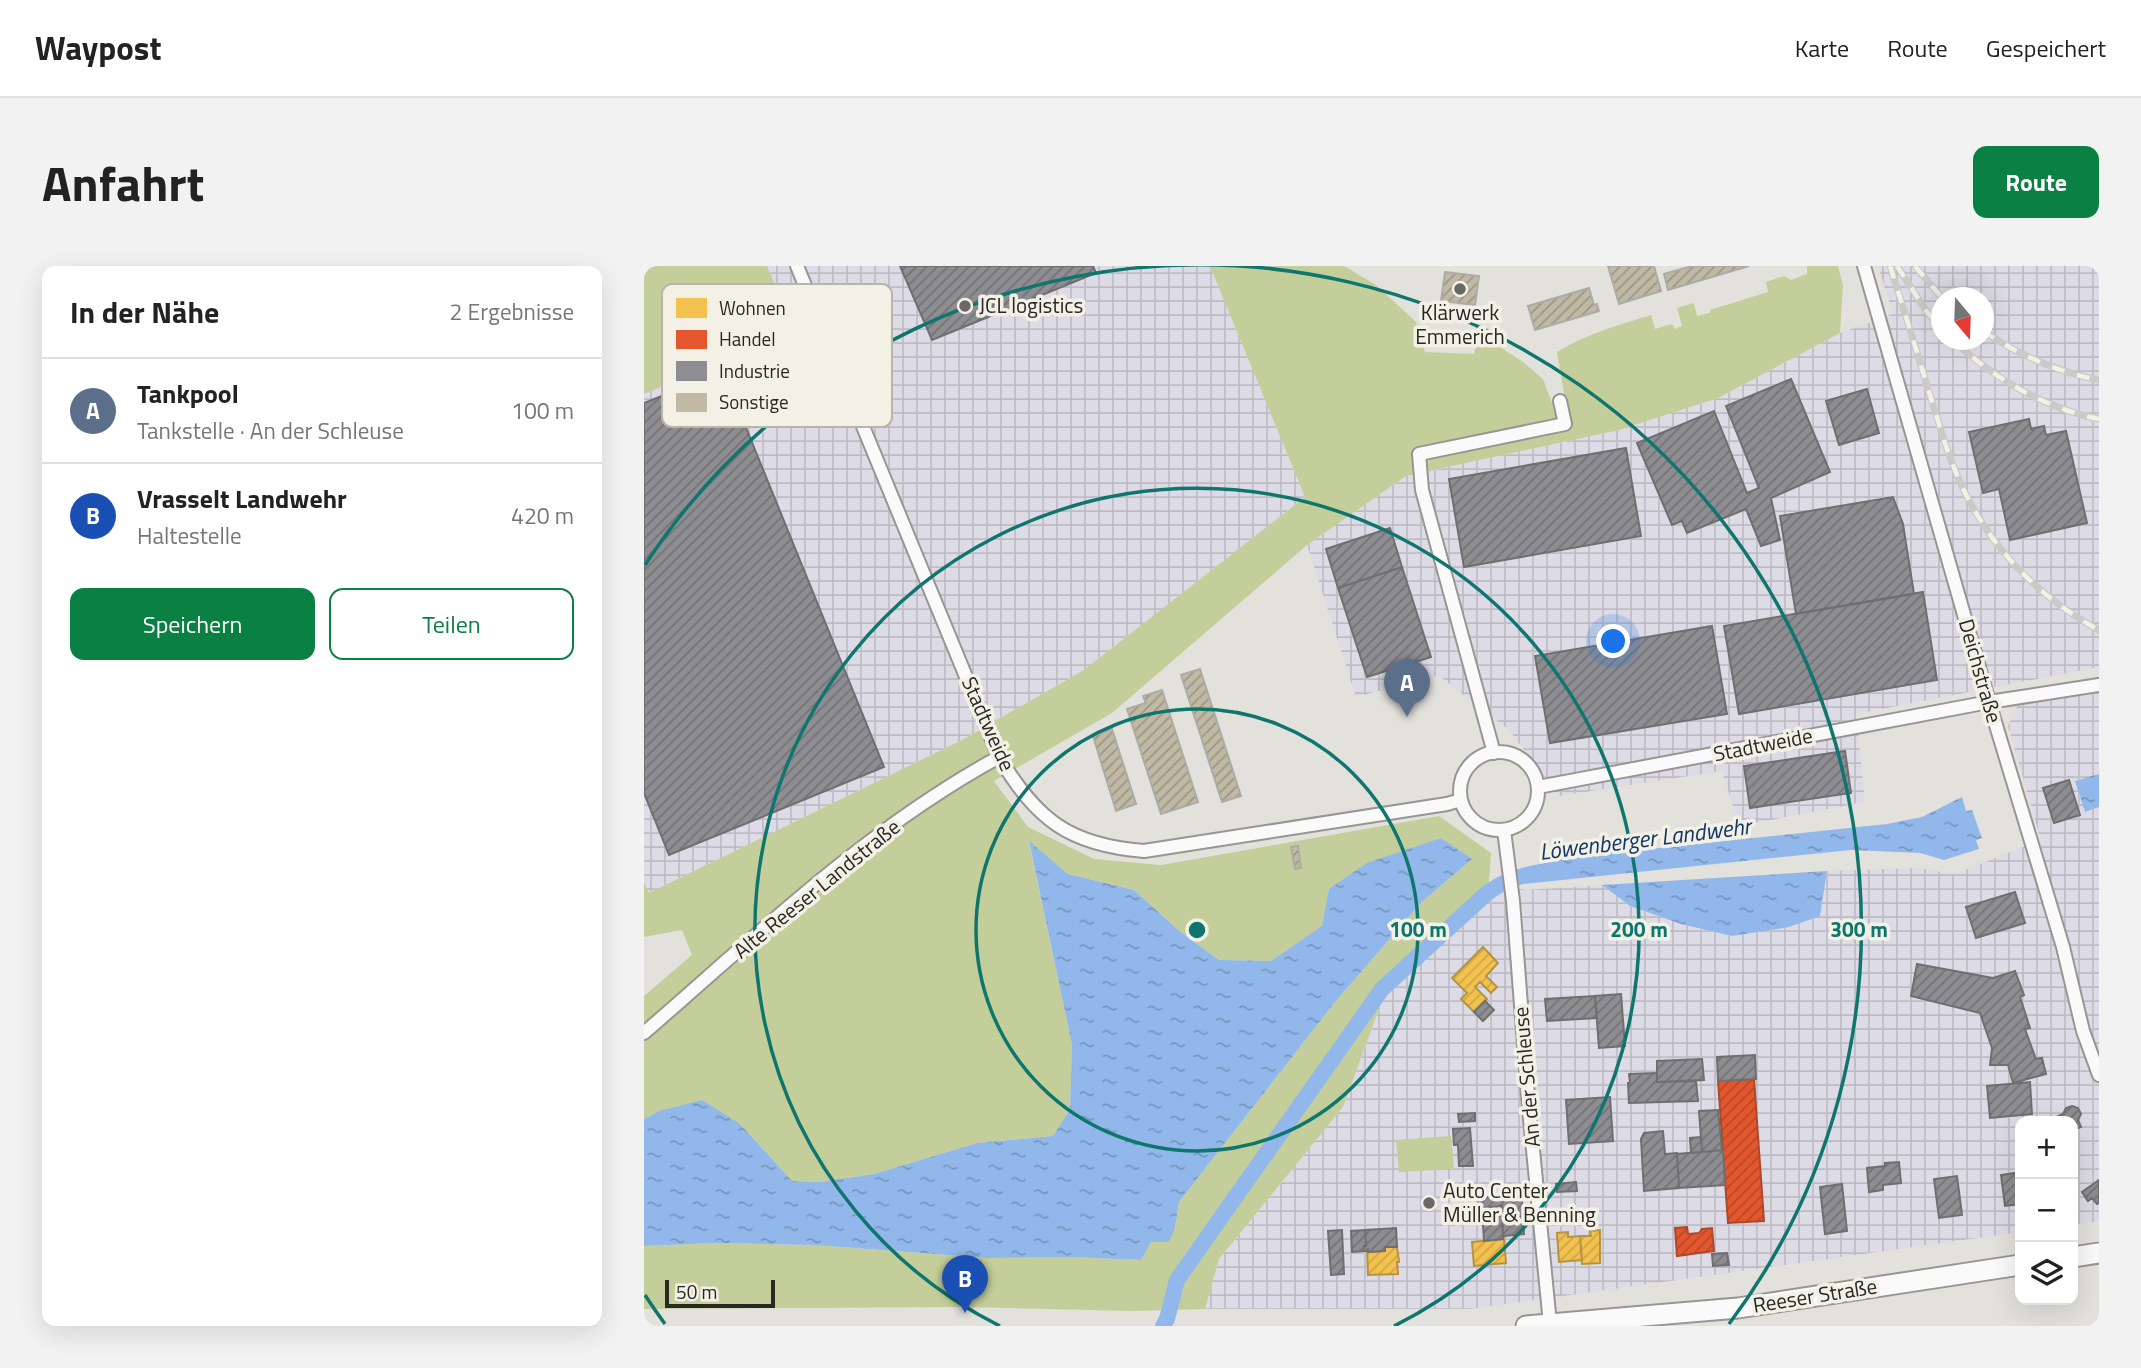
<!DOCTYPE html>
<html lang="de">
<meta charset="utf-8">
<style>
body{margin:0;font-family:"Titillium Web",sans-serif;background:#f2f2f2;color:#222}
.controls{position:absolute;right:21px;bottom:21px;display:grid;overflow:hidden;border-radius:14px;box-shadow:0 7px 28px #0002}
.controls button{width:63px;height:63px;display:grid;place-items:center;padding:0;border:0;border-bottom:2px solid #e0e0e0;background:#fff;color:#222;font:35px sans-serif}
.compass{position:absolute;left:1287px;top:21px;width:63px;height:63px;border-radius:50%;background:#fff;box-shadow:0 7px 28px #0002;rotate:161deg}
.scale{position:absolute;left:21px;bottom:18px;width:110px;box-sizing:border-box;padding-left:7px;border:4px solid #2a2825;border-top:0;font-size:19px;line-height:24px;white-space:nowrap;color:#2a2825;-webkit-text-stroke:5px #f3f0e6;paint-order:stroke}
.you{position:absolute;left:970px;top:376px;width:24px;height:24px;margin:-18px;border:5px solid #fff;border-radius:50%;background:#1a73e8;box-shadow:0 0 0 10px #1a73e833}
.badge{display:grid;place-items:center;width:46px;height:46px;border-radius:50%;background:#0b8043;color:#fff;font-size:23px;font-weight:700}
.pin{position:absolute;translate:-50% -58px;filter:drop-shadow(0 2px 4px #0008)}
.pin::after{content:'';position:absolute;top:37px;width:24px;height:21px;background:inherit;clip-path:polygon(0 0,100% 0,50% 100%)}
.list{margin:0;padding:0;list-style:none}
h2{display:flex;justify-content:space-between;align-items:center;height:91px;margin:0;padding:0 28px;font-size:30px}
h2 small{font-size:23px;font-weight:400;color:#767676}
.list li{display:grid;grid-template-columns:46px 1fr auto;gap:21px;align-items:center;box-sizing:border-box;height:105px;padding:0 28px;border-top:2px solid #e0e0e0}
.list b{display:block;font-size:26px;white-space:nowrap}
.list p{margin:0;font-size:23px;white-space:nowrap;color:#767676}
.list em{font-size:23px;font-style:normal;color:#767676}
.actions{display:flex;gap:14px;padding:21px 28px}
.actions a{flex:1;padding:16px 0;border:2px solid #0b8043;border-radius:14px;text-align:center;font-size:24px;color:#0b8043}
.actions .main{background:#0b8043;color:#fff}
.icon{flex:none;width:38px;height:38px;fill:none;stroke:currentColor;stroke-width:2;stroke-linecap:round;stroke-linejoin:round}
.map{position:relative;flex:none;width:1455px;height:1060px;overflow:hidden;border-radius:14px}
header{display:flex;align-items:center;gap:42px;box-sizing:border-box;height:98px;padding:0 35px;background:#fff;border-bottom:2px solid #e0e0e0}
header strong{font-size:33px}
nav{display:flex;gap:38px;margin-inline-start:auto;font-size:24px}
.intro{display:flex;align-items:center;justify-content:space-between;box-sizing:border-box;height:168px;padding:0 42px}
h1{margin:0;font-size:49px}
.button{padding:18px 32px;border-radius:14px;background:#0b8043;color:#fff;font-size:24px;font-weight:700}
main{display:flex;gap:42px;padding:0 42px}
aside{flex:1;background:#fff;border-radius:14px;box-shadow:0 7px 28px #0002}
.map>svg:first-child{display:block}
</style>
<header>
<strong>Waypost</strong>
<nav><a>Karte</a><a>Route</a><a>Gespeichert</a></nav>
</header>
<div class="intro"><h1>Anfahrt</h1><a class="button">Route</a></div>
<main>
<aside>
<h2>In der Nähe<small>2 Ergebnisse</small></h2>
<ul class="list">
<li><span class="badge" style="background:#5c6f8a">A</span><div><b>Tankpool</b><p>Tankstelle · An der Schleuse</p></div><em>100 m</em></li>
<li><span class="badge" style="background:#1a4fb4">B</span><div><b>Vrasselt Landwehr</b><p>Haltestelle</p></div><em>420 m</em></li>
</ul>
<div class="actions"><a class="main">Speichern</a><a>Teilen</a></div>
</aside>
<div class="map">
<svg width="1455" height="1060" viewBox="0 0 1455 1060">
<defs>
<pattern id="industrial-grid" width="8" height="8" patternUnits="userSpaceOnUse" patternTransform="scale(1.75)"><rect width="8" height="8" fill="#dddbe5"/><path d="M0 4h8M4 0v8" fill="none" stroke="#bebcc4"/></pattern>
<pattern id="water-ripples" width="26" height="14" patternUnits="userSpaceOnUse" patternTransform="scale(1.75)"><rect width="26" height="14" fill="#92b8eb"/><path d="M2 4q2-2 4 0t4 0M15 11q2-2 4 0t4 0" fill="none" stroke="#7796be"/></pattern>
<pattern id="homes-hatch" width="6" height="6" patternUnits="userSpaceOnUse" patternTransform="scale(1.75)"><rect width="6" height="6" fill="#f2c14e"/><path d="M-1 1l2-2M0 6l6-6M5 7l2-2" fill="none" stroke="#d0a644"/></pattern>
<pattern id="shops-hatch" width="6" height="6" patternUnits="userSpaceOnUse" patternTransform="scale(1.75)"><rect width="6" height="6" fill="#e4572e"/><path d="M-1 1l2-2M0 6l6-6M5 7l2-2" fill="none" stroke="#b94827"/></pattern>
<pattern id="industry-hatch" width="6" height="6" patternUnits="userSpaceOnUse" patternTransform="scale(1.75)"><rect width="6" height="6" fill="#8d8d92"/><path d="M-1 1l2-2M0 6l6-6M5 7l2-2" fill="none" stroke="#737377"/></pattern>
<pattern id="building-hatch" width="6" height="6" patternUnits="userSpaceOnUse" patternTransform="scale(1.75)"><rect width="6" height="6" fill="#c0b9a4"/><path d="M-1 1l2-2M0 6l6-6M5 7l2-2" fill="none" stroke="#9c9685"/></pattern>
</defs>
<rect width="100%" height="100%" fill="#e3e1dc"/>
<path fill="url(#industrial-grid)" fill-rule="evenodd" d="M123,0H566L661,231L440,404L318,474L5,627L0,616V128L150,67Z
M1234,0H1455V401L1212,448L1221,536L1095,560L1078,505L915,530L865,464L794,409L712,431L663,279L762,210L975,164L1074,132L1196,67L1249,48ZM1297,32H1339V74H1297Z
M1455,421V955L1429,959V855H1376V966L826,1043H561L575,993L699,841L750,702L845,617L882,624L958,619L986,640L1037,658L1088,670L1176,650L1183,605L1273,602L1311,608L1397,574L1364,460L1374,438Z"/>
<path fill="#c3ce9a" d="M0,0H123L151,67L0,128Z
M566,0H700L732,19L772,56L781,86L830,88L835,67L879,96L899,113L908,137L921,133L913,86C942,68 975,59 1007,49L1011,63L1028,58L1031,63L1038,60L1033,42L1050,37L1053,50L1066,47V44L1124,26L1122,16L1140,10L1147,14L1163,8V0H1194L1199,19L1196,67L1074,132L975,164L762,210L663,279L468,447L350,515L384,561L450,593L517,599L795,550L847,587L845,617L750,702L699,841L575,993L561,1043L490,1045L319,1041L0,1043V980L73,977L170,979L344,992L425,991L497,994L507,975L531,962L535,936L691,736L778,636L828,593L685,623L679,660L627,695L575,694L533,663L490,624L424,608L385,576L428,779L426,843L409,870L333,877L230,908L176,916L148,915L96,858L15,845L0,853V730L48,689L38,664L0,671V616L5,627L318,474L440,404L661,231Z
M807,870L810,903L755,906L752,874Z"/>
<path fill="url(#water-ripples)" d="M1455,508V541L1441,546L1431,515Z
M1318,531L1322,545L1328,544L1338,572L1332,574L1335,583L1300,594L1276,587L1207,584L879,618L878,603L920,592L1243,558L1278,551Z
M797,572L828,593L778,636L691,736L535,936L531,962L525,976H507L497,994L425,991L344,992L170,979L73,977L0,980V853L15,845L58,834L96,858L148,915L176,916L230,908L333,877L409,870L426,843L428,779L385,575L424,608L490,624L533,663L575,694L627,695L678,660L685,623L723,597Z
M1183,605L1176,650L1145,661L1088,670L1037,658L986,640L958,619Z"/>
<path fill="url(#homes-hatch)" stroke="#b69342" stroke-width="2" d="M839,681L854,697L842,710L853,721L847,727L836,716L831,721L843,733L830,746L817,733L823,727L808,712Z
M956,964V997L938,998L936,970H947L946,965Z
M924,966V971L936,970L938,994L915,996L913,967Z
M860,973L862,997L830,1000L828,976Z
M741,981H753L755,996H753L754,1008L724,1009L723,982L724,986L741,985Z"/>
<path fill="url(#shops-hatch)" stroke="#ac492b" stroke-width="2" d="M1110,813L1120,955L1084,957L1074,815Z
M1043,961L1044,968L1055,967L1058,963L1068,962L1070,985L1033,990L1031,962Z"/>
<path fill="url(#industry-hatch)" stroke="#6f6f71" stroke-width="2" d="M256,0H449L452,7L288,74Z
M79,105L240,501L25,589L0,527V137Z
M1147,113L1186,206L1127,232L1136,274L1117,280L1102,243L1043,267L1038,255L1028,259L993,177L1070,145L1103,227L1115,222L1082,140Z
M1223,123L1235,167L1195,179L1182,135Z
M1385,153L1387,163L1400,160L1402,169L1422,165L1443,257L1366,274L1355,223L1339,227L1325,166Z
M982,182L997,270L820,301L805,213Z
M1249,231L1259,258L1270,328L1152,348L1136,250Z
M746,262L758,301L694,322L682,283Z
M758,301L787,391L723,411L694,322Z
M1279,326L1293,414L1095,448L1080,360Z
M1068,360L1083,448L906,477L891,390Z
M1201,485L1207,527L1106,542L1100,500Z
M1425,514L1436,549L1410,557L1399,522Z
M1371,626L1381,657L1332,672L1322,641Z
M1273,698L1349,712L1371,705L1380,729L1376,731L1386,762L1381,763L1392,793L1398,792L1402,808L1369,817L1364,799H1346L1348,782L1336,747L1267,730Z
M977,728L981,780L955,782L951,730Z
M951,730L953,752L903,755L901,733Z
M841,735L850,744L839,755L830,746Z
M1111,789L1112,813L1074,815L1073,791Z
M1058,793L1060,814L1013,816V795Z
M1013,807V816L1052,815L1054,835L985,837L984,817H986L985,808Z
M1386,816L1388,848L1346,852L1343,820Z
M966,831L969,875L925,878L922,834Z
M1428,840L1434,842L1437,848L1434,854L1437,861L1429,864V855H1404L1419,848L1422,842Z
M1074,844L1078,884L1058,886L1055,845Z
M831,847V855L815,856L814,848Z
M826,862L829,900H815L814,879H810L809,863Z
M1019,865L1021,888L1033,887L1035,922L1000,925L997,873L1000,867Z
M1057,871L1058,886L1047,887L1046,872Z
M1079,884L1081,919L1035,922L1033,888Z
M1255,896L1257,917L1239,919V924L1225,926L1223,902L1241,900V897Z
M1371,907L1373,921L1376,920V938L1361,940L1357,909Z
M1313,910L1318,949L1295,952L1290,913Z
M1455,914V937L1453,938L1448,932L1444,935L1438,926Z
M932,916L933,925L913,926L912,918Z
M1198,918L1203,965L1181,968L1176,921Z
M877,920L880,968L860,970L859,973L858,940L835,943L834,932L859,930L858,921Z
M858,940L859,973L840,975L838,942Z
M752,962L753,981H741V985L724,986V982L723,985H720V980H722L721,964Z
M698,964L700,1008L687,1009L684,965Z
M721,964L722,980H720V985L708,986L707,965Z
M1083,987L1085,999L1069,1000L1068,988Z"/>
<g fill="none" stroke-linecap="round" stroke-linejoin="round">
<path stroke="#92b8eb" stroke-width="16" d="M519,1060L523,1053L533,1014L738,723L841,629C860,614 874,610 898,606"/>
</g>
<path fill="url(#building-hatch)" stroke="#adaba7" stroke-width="2" d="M964,0H1010L1017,25L975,38Z
M1048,0H1105L1024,24L1020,8Z
M801,6L835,10L831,39L797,35Z
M945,22L950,39L953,38L955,45L891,64L884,40Z
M556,403L597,530L578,536L537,409Z
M518,424L554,536L517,548L483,443L502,437L499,430Z
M468,463L492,538L472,545L449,470Z
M654,580L657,602L651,603L647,581Z"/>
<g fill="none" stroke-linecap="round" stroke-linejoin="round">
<defs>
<path id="minor" d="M153,0L355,491C393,554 425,579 500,585L803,538L817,534
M1220,0L1345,436L1419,681L1439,765L1455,809
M816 525a39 39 0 1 1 78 0a39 39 0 1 1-78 0Z
M850,487L778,224L775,188L921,158L916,135
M894,521L1345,436L1455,419
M860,564L869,635L885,843L906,1058
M0,767C113,669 223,563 355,491"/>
<path id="secondary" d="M1429,991L1455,987
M882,1060L1094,1042L1376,999"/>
</defs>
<use href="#minor" stroke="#989692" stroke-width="16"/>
<use href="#secondary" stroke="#989692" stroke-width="23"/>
<use href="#minor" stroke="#fbfafa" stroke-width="12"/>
<use href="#secondary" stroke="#fbfafa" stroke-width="19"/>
<defs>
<path id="rail" d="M1246,0C1259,41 1272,82 1284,123C1293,150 1300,178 1311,204C1338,273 1390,329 1455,364
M1253,0L1283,46L1297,62
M1271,0L1298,32
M1339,65C1375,89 1413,106 1455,114
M1309,74C1349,112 1400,142 1455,153"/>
</defs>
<use href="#rail" stroke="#cacac8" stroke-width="7"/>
<use href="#rail" stroke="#f3f0e6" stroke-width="4.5" stroke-dasharray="13" stroke-linecap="butt"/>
</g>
<g fill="none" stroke="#0f766e" stroke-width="3.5">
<circle cx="553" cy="664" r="221"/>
<path d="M356 1060A442 442 0 1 1 750 1060"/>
<path d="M21 1058A662 662 0 0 1 1 1029M1 299A662 662 0 1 1 1085 1058"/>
</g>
<g fill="#6b6965" stroke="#f3f0e6" stroke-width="2.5">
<circle cx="816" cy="23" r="7"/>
<circle cx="321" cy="40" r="7"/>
<circle cx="785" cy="937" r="7"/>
</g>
<g text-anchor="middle" stroke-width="7" stroke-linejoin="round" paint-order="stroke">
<g font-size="21" fill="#2a2825" stroke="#f3f0e6" text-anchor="start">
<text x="335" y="47">JCL logistics</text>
<text x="816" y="54" text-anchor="middle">Klärwerk<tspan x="816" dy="24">Emmerich</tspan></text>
<text x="799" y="932">Auto Center<tspan x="799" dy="24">Müller &amp; Benning</tspan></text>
</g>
<g font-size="21" fill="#2a2825" stroke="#f3f0e6">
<text transform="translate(1336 405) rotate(74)" y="7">Deichstraße</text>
<text transform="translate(344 458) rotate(66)" y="7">Stadtweide</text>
<text transform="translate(1119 479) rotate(-11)" y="7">Stadtweide</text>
<text transform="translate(173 623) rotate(-39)" y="7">Alte Reeser Landstraße</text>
<text transform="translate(883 811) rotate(-95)" y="7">An der Schleuse</text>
<text transform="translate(1171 1030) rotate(-9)" y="7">Reeser Straße</text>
</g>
<g font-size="23" font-style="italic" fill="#123766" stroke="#f3f0e6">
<text transform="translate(1001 573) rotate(-7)" y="8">Löwenberger Landwehr</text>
</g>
</g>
<rect x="18" y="18" width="230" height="143" rx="10" fill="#f3f0e6" stroke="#b7b4ac" stroke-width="2"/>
<rect x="32" y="32" width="31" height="20" fill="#f2c14e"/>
<rect x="32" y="64" width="31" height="19" fill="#e4572e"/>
<rect x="32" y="95" width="31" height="20" fill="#8d8d92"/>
<rect x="32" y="127" width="31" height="19" fill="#c0b9a4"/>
<g font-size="19" fill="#2a2825">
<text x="75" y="49">Wohnen</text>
<text x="75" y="80">Handel</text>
<text x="75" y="112">Industrie</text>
<text x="75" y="143">Sonstige</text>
</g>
<circle cx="553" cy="664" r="10" fill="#0f766e" stroke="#f3f0e6" stroke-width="3.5"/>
<g font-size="21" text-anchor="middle" font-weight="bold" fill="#0f766e" stroke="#f3f0e6" stroke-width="7" stroke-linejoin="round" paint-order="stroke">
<text x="774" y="671">100 m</text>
<text x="995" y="671">200 m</text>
<text x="1215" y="671">300 m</text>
</g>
</svg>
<div class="controls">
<button>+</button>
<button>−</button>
<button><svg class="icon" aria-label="layers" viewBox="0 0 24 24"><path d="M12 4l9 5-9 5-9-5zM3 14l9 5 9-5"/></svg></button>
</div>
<svg class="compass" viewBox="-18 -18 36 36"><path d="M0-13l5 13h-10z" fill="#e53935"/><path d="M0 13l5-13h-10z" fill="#767676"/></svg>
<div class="scale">50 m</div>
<div class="you"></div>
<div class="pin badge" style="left:763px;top:451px;background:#5c6f8a">A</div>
<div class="pin badge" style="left:321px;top:1047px;background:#1a4fb4">B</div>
</div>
</main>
